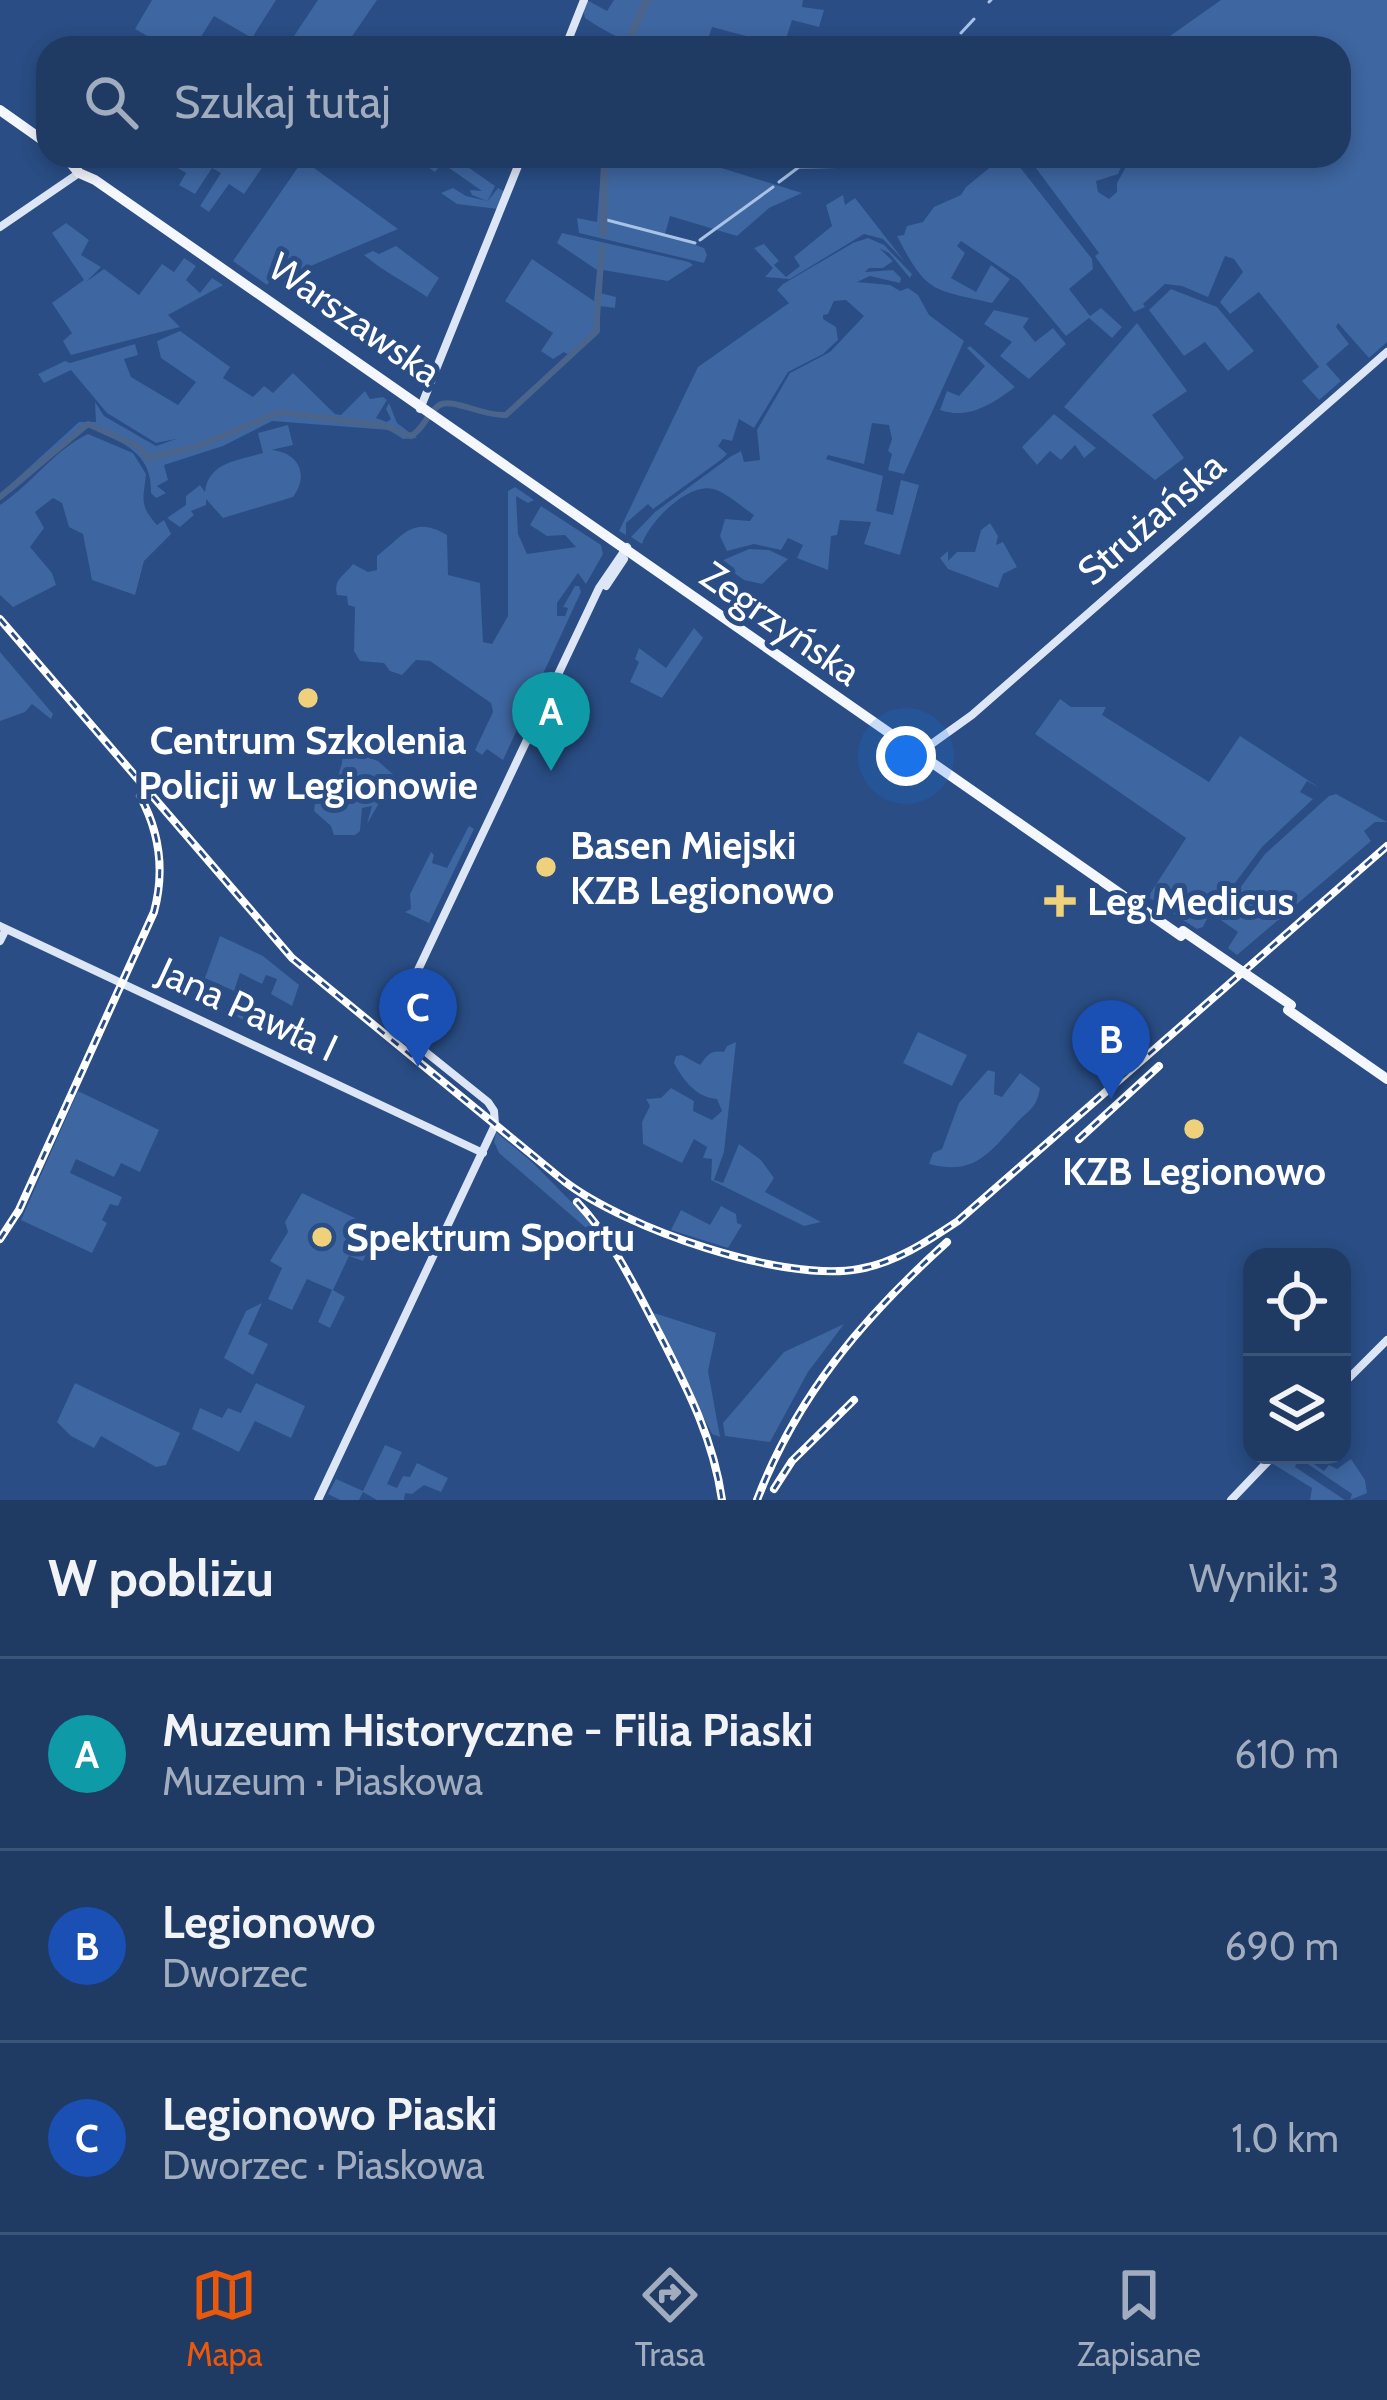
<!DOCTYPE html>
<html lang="pl">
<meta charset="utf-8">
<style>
body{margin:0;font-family:Cabin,sans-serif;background:#2c456c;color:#f1f3f6}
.controls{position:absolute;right:36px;bottom:36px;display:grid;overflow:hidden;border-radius:24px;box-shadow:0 6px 18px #0003}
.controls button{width:108px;height:108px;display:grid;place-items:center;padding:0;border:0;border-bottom:3px solid #3c5478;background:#1f3a63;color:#f1f3f6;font:60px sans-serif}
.you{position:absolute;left:906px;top:756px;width:42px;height:42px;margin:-30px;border:9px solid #fff;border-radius:50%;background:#1a73e8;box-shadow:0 0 0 18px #1a73e833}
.badge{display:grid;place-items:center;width:78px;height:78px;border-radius:50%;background:#ea580c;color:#fff;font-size:39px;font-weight:700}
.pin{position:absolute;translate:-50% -99px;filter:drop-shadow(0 3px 6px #0008)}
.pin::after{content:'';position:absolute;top:63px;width:42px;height:36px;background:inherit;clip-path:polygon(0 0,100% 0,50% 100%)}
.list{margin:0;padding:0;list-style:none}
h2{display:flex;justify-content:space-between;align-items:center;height:156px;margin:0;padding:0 48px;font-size:51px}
h2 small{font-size:39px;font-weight:400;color:#a1adbe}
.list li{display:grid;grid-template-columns:78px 1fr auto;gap:36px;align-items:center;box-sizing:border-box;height:192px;padding:0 48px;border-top:3px solid #3c5478}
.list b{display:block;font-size:45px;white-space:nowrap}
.list p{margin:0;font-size:39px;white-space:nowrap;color:#a1adbe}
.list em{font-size:39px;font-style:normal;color:#a1adbe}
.icon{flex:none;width:66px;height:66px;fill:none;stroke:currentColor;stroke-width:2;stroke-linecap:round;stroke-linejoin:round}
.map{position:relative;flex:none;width:1387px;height:1500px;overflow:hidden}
.search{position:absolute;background:#1f3a63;box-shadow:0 6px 18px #0003;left:36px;right:36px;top:36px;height:132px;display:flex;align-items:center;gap:30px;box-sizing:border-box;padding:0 42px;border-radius:36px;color:#a1adbe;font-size:45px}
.sheet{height:732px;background:#1f3a63}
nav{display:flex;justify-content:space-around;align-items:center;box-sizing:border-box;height:168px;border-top:3px solid #3c5478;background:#1f3a63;font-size:33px;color:#a1adbe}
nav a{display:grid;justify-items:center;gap:6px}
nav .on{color:#ea580c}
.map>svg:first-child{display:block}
</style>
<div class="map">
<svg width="1387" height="1500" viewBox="0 0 1387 1500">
<rect width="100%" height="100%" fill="#294d84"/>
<path fill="#3e66a0" d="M152,0H276L252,38L214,16L194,48H145L151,38L135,29Z
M318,0H377L344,48H286Z
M587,0L607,11L614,0H803L802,7L824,10L819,27L792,20L784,45L791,48L712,27L705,48C649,48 633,50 585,18L583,9Z
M1221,0H1387V342L1369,358L1338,323L1336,327L1349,344L1326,364L1341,381L1319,400L1302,381L1319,367L1259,292L1230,314L1220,302L1243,272L1234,259L1225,256L1208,297L1182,286L1165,284L1143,304L1145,307L1134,312L1095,256L1099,253L1027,156H1126L1118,174L1096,181L1098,192L1109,199L1117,192V183L1132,156H1339V48H1153Z
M179,156H270L244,194L229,184L209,212L200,206L221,173L212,168L195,194L179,185L186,173L173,165Z
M412,156H452L495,186L487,202L498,188L505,192L498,209L457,204L441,193L453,188L466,196L487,201L472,195L470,190L482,191L442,163L435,172Z
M602,156H683L802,193L769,208L737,236L670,216L665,234L704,248L707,255L704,263L579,233L577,218L597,222Z
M1004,156H1011L1092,259L1093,269L1069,289L1090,316L1101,308L1122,327L1112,338L1089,318L1066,336L1019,280L961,241L957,246L965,253L951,278L976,292L991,265L1010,279L992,303C932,289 927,294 897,236L904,235L907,226L923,222L934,207L961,195L966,187Z
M303,160L398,229L287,276L272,278L267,285L233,261Z
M843,195L845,205L855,198L905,262L883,239L864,234L790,279L765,277L773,268L754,248L764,244L779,261L774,265L786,277L800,266L794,257L832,226L826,205Z
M66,223L89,240L81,255L101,267L86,282L104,269L139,295L162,264L174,272L184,258L196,266L186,280L200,293L212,278L223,285L168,315L180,327L71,355L63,341L72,333L52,303L84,280L52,233Z
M562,233L689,262L693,265L668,281L603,270L600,293L616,297L615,308L600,306V332L572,357L564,352L553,359L541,351L553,333L505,301L532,259L594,301L597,270L557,243Z
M868,238L884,245L912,274L910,278L889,253L879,248L893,261L883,268H869L865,272L893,270L901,278L900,283L870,276L857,282L890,285L900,291L908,288L918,295L929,315L964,341L904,474L888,470L892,454L888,451L892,439L889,425L872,423L864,464L828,455L826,459L883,476L876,511L893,515L901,480L919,485L900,555L864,544L871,522L840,520L837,535L831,536L828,570L797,558L803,545L788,538L781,550L754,544L727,551L720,536L725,519L750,521L754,515C743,508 726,492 713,489C687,482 648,524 642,544L631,537L655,512L730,457L741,451L744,462L760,460L757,430L790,373L830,352L864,316L846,300L834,301L828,314L823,315V319L836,327L838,340L823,354L788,372L754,428L739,419L732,441L723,439L718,446L727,454L722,459L653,509L648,504L626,523V535L619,531L698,367L789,303L777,290L783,284L853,243Z
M396,246L439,278L427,297C405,282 384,272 364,255L373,251L379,254Z
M1171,289L1217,307L1254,351L1228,371L1205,342L1184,356L1149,310Z
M994,310L1029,318L1023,327L1035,342L1053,328L1066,344L1029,379L1000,356L1012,342L984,324Z
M1137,323L1187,391L1152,415L1184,458L1155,480L1064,407Z
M180,331L230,367L223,378L253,397L264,386L273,393L293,373L335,414L341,415L365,391L370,399L383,397L387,400L376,418L387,422L391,419L386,409L389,403L397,423L417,438L403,439L389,430L272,421L223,446L164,465L168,480L157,486L166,493L156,498L151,493C152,452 123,443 89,427C56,450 32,478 0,500V494L79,422H96L95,402L104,416L156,446L176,439L156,443L107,413L71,370L44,383L38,374L65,361L70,363L135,344L138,355L124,359L131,377L178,405L196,382L161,358L157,341Z
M970,346L1015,387C992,404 969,420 940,410L947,391L959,396L985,366L967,348Z
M1054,414L1096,448L1084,458L1075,445L1061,460L1050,451L1037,465L1022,447Z
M288,425L293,445L271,450C298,452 310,474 293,497L223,518L206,499V505L191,511L194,515L180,527L167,518L186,505V496L200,485L205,492C208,462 239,460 263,453L258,433Z
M88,434L133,453L146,474C144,498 138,504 157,525L164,520L171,534L144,561L135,595L92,580L83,534L69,527L62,503L53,498L35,512L44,528L30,547L52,573L56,585L13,607L0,595V505C32,484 54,450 88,434Z
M515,487L534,500L528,503L516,496L518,534L527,554L576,547L565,535L547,536L530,525L541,506L601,545L603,554L586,584L578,573L557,603V616H565L568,608L563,607L575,586H579L581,592L503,760L487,749L482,755L475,750L493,712L491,703L430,661L416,660L402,675L390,671L384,663L360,661L354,651L355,607L348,605L347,596L337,595C333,579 344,576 353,564L368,572L377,570V556C404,535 413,515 447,535L448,575L480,583L483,642L492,644L508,616V491Z
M990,523L998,536L996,545L1003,542L1017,567L1003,574L998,588L948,569L940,558L948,551V561L957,552H975L981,530Z
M749,549L769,550L788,559L762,584L744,580L719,562Z
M694,628L703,638L662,698L630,682L639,662L635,659L639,648L666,668Z
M0,652L53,714L51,719L32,704L25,712L0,721Z
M1060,699L1071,707H1106L1102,715L1209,782L1240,736L1320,788L1307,781L1300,792L1313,799L1262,847L1220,903L1213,906L1203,927L1197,929L1148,897L1186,838L1035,734Z
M360,730L362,742L357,745L361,755L378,761L398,779L385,783L375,799L379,803L367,824L372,806L362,808L360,831L355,835H334L331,826L314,811L315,803L332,796L342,763L344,737Z
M1336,794L1387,822H1375L1364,831L1371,841L1237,955L1228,948L1238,932L1218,918L1265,854L1329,796Z
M469,826L474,829L429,923L405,912L411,909L410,894L431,852L434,855L432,863L447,868Z
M220,936L263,956L299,985L292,1006L271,994L277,979L266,975L262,984L240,973L235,988L256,998L245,1021L227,1011L234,991L205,978Z
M918,1032L967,1055L952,1086L903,1063Z
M736,1042L724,1152L714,1180L723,1183L739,1144L761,1160L774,1178L765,1192L821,1222L804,1226L711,1180L712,1159L703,1158L707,1147L694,1139L682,1163L643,1144L642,1122L650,1106L646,1099L661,1098L671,1088L694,1101L693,1111L712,1120L722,1111L717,1099C697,1098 683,1080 674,1063L676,1056L682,1055L700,1065C708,1054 711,1050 724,1052L727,1046Z
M988,1070L995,1072L994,1094L1002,1097L1020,1073L1040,1088C1037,1110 1026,1111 1013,1127C986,1157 972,1175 929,1164L933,1153L942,1149L959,1103Z
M78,1091L159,1130L140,1172L121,1163L114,1177L76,1159L70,1173L122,1197L118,1206L110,1204L102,1220L107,1223L92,1253L21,1220Z
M496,1132L532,1162L603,1234H593L499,1153L494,1142Z
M302,1193L378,1229L363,1261L349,1256L333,1290L345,1297L330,1328L318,1322L332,1290L307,1279L292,1310L268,1299L282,1268L270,1261L288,1232L285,1222Z
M721,1206L736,1214L737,1223L742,1225L728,1248L671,1230L681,1210L710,1225Z
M262,1303L248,1334L268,1344L253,1375L224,1358L246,1311Z
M651,1312L716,1333L708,1371L720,1437L712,1434Z
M844,1324L808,1372L770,1442L725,1436L723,1423L784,1352Z
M75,1383L180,1433L166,1465L156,1467L101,1436L94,1448L71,1436L57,1422Z
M256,1383L305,1406L291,1438L255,1421L239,1452L192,1429L200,1408L222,1418L228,1408L241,1413Z
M385,1445L402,1452L387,1484L397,1488L403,1476L410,1477L417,1463L448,1478L441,1492L424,1485L412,1494L405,1493L404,1500H377L363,1492L359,1500H340L328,1494L336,1479L363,1491Z
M1283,1455H1293L1291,1461L1294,1462L1301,1455L1324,1471L1329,1465L1337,1469L1351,1459L1365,1480L1367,1493L1350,1500L1352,1494L1299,1458L1295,1467L1345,1500H1310L1312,1488L1273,1464Z"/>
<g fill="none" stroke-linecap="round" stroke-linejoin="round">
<path stroke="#a8c3e7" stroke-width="3" d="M989,2L991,0
M961,33L974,19
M941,48L942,46
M881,163L884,156
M779,182L799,167L875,166
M603,219L695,243
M700,240L773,187"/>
<path stroke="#4a648b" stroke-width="6" d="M0,497L88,424L139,447L148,458L196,447L280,412L385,426L411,436C424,429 426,415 438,406C451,396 483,417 506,415L596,332L602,247"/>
<path stroke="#4a648b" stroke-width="8" d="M625,48L647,0
M603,233L605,156"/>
<path stroke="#dce6f6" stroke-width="8" d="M565,48L584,0
M0,227L79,173
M420,409L522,156
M606,586L624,559
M919,753L972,715L1387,352
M0,926L483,1153
M0,941L6,929
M1342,1385L1387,1340
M318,1500L495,1125L494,1111L488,1102L407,1037L400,1025L399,1010L599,588L627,547
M1231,1500L1274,1455"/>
<path stroke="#f4f7fe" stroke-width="10" d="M0,110L48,144
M65,156L79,173L95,180L1181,936
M1288,1010L1387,1079"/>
<defs>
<path id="rail" d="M0,619L292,958L564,1181C625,1228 783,1283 859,1269C895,1263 928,1241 958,1221L1387,846
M1079,1139L1159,1066
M577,1202C612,1239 633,1283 656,1327C685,1384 713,1436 722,1500
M0,1239L19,1210L154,912C165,871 160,833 140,796
M774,1489L792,1461L854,1400
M757,1500C797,1395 864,1317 947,1242"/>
</defs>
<use href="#rail" stroke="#fff" stroke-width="8"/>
<use href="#rail" stroke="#294d84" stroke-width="3" stroke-dasharray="9" stroke-linecap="butt"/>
<path stroke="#f4f7fe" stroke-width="10" d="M1183,931L1291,1005"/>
</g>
<g fill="#eed17a" stroke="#294d84" stroke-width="4.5">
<circle cx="308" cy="698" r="12"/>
<circle cx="546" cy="867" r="12"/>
<path d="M1054 883h12v12h12v12h-12v12h-12v-12h-12v-12h12z"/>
<circle cx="1194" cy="1129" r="12"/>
<circle cx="322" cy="1237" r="12"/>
</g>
<g text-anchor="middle" stroke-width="10" stroke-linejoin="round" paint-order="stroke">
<g font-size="39" fill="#fff" stroke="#294d84">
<text transform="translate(355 319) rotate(35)" y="14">Warszawska</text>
<text transform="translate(1151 518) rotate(-41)" y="14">Strużańska</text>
<text transform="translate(781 623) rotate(35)" y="14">Zegrzyńska</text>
<text transform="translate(248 1009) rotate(25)" y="14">Jana Pawła I</text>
</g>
<g font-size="39" font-weight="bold" fill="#fff" stroke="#294d84" text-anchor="start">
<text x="308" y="754" text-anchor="middle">Centrum Szkolenia<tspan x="308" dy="45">Policji w Legionowie</tspan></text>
<text x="570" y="859">Basen Miejski<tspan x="570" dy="45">KZB Legionowo</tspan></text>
<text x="1087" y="915">Leg Medicus</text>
<text x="1194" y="1185" text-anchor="middle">KZB Legionowo</text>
<text x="346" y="1251">Spektrum Sportu</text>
</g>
</g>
</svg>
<div class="controls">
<button><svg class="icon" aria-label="locate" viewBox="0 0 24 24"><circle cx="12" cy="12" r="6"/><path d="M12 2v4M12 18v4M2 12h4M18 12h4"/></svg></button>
<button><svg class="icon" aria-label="layers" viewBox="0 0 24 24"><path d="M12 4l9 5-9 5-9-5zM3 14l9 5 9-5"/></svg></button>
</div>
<div class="you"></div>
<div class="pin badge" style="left:551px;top:771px;background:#0f9aa8">A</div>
<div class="pin badge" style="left:1111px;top:1099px;background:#1a4fb4">B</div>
<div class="pin badge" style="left:418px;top:1067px;background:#1a4fb4">C</div>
<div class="search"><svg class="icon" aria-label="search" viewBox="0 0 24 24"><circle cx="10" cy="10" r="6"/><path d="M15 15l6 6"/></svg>Szukaj tutaj</div>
</div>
<section class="sheet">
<h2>W pobliżu<small>Wyniki: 3</small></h2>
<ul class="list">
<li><span class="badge" style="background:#0f9aa8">A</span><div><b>Muzeum Historyczne - Filia Piaski</b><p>Muzeum · Piaskowa</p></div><em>610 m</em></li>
<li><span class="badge" style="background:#1a4fb4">B</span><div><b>Legionowo</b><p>Dworzec</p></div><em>690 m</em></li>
<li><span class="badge" style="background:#1a4fb4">C</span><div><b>Legionowo Piaski</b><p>Dworzec · Piaskowa</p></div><em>1.0 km</em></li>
</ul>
</section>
<nav>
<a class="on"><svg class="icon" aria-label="map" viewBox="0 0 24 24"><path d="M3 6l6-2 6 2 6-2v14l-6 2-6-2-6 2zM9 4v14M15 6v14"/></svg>Mapa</a>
<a><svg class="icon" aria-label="directions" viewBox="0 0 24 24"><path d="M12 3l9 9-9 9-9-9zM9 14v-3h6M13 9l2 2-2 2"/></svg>Trasa</a>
<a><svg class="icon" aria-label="saved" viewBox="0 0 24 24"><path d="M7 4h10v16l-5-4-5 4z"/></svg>Zapisane</a>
</nav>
